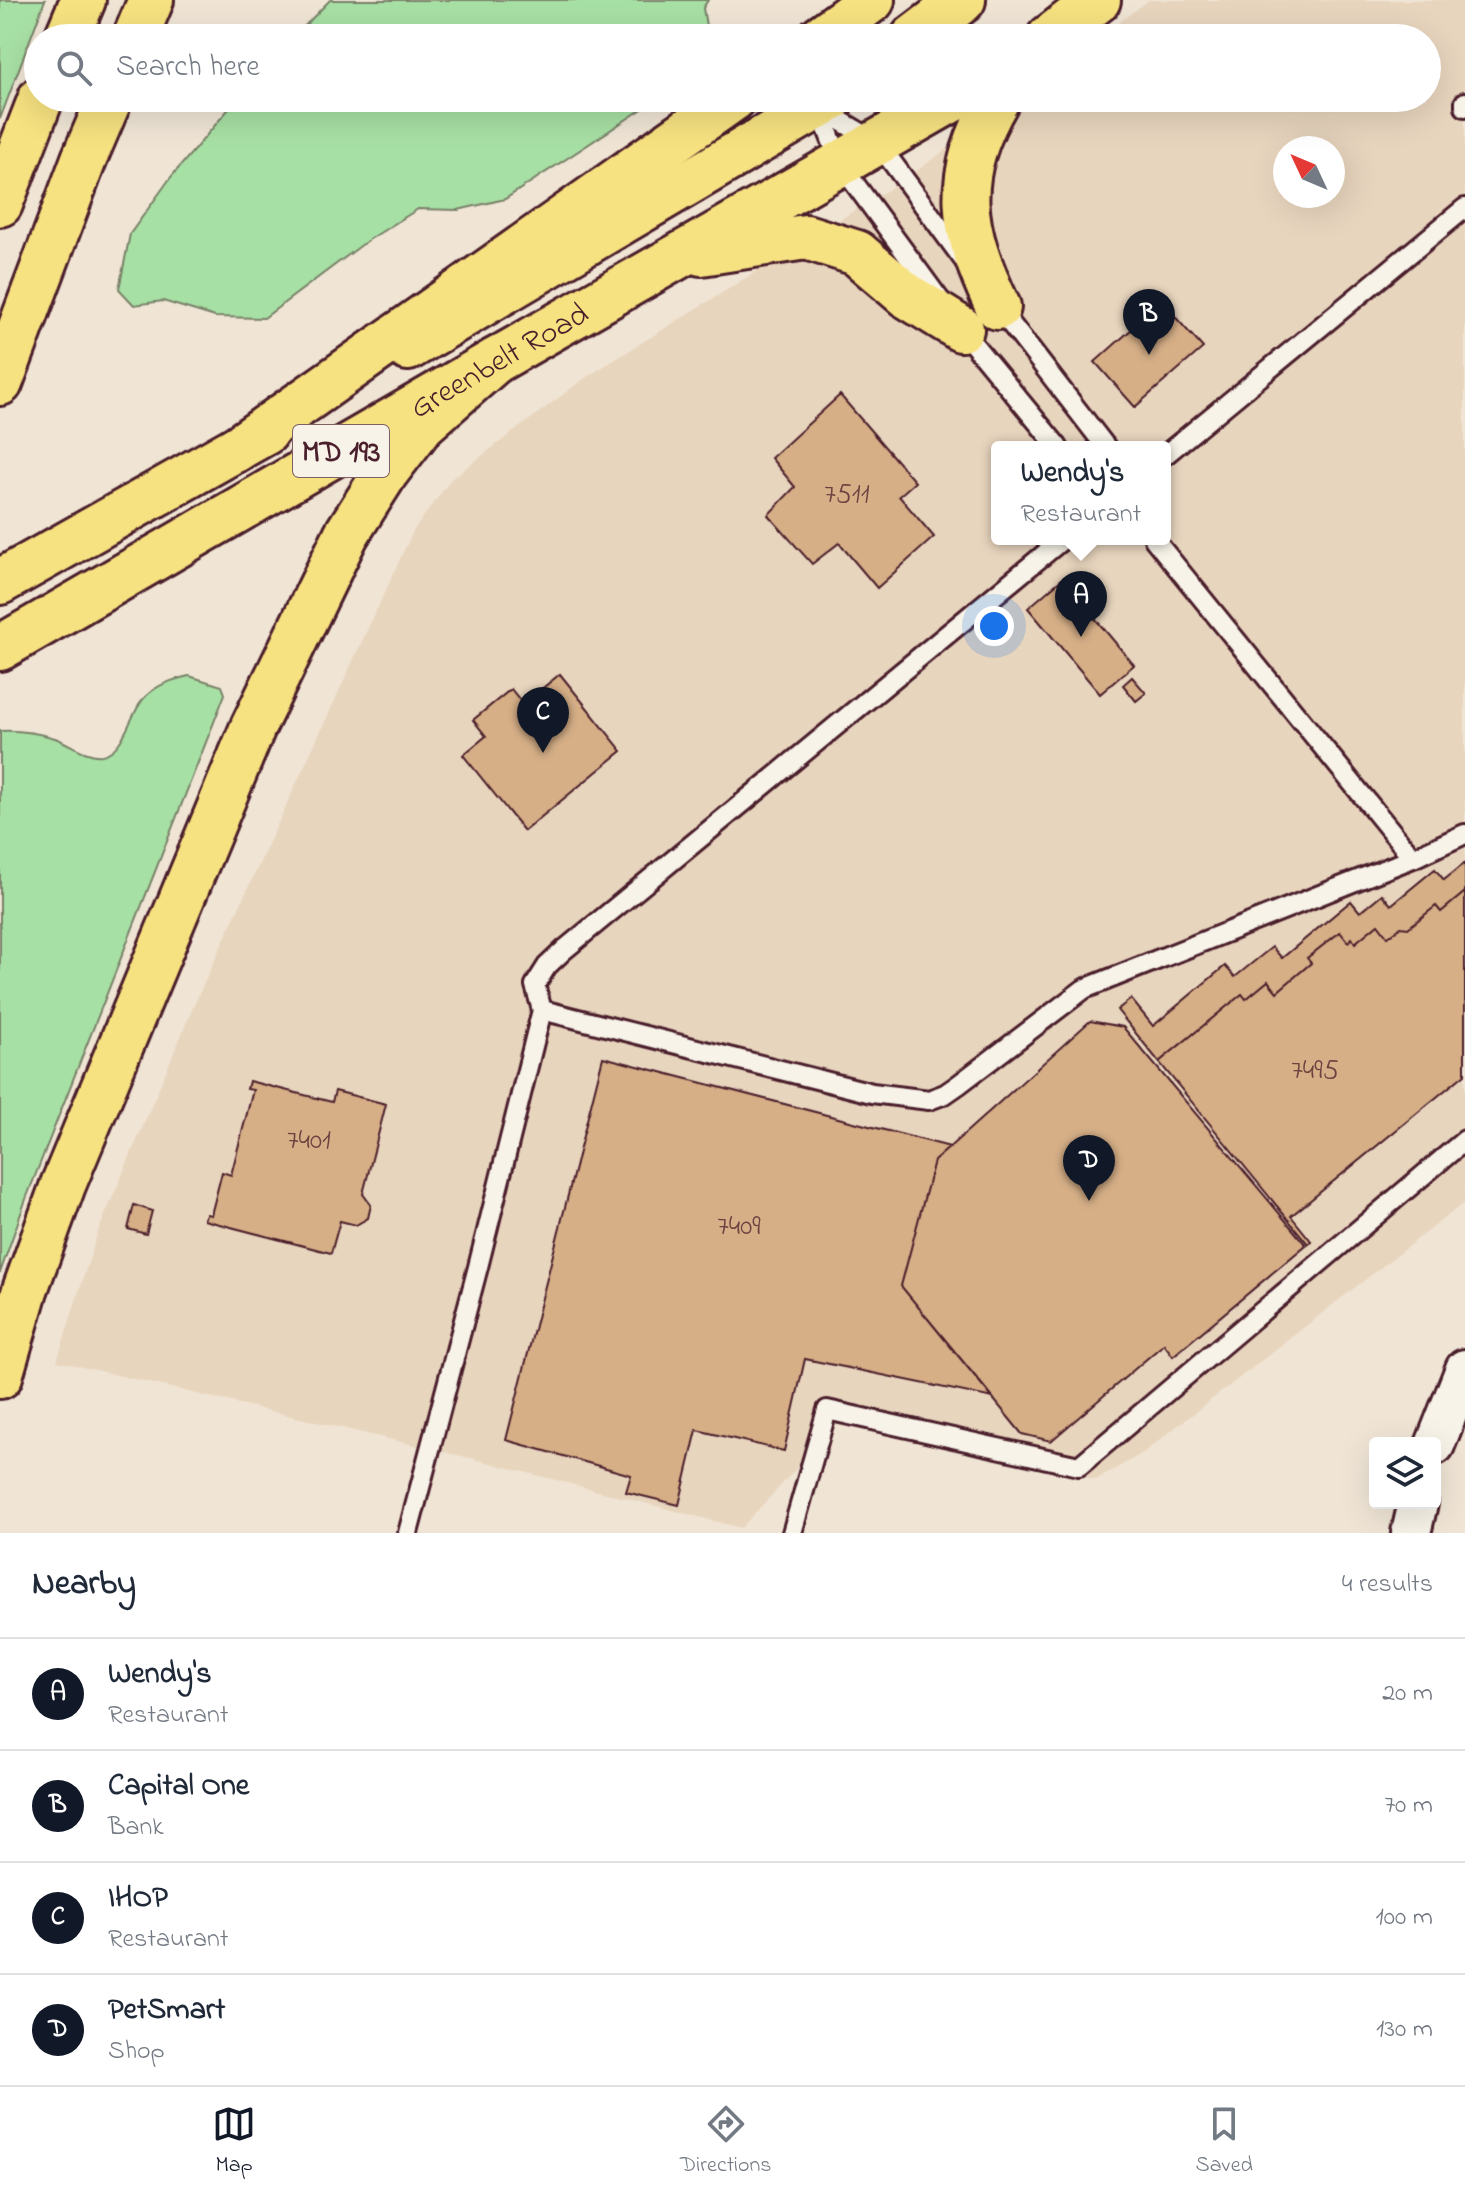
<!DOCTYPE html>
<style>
body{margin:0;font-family:"Indie Flower",sans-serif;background:#f6f6f7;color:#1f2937}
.controls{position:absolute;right:24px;bottom:24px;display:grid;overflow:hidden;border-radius:8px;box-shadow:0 8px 32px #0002}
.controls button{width:72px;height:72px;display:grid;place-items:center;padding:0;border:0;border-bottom:2px solid #e0e1e3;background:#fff;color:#1f2937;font:40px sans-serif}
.compass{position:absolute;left:1273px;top:136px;width:72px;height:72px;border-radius:50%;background:#fff;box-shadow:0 8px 32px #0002;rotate:314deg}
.you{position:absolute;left:994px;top:626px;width:28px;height:28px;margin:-20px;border:6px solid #fff;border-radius:50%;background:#1a73e8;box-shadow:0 0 0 12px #1a73e833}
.badge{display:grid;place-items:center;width:52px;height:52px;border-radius:50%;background:#111827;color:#fff;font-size:26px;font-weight:700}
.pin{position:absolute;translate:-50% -66px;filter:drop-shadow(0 2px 4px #0008)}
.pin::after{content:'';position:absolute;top:42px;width:28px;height:24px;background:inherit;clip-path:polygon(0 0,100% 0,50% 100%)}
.popup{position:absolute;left:991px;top:441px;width:180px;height:104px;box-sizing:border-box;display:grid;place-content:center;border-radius:8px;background:#fff;filter:drop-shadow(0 2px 6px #0005);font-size:26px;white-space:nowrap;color:#747a83}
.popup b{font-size:30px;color:#1f2937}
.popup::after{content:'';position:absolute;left:50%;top:100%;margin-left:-16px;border:16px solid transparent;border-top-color:#fff}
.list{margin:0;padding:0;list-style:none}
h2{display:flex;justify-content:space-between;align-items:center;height:104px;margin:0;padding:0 32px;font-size:34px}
h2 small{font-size:26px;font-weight:400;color:#747a83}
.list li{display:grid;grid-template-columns:52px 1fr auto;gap:24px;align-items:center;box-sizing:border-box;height:112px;padding:0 32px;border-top:2px solid #e0e1e3}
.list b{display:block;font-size:30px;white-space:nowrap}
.list p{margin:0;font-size:26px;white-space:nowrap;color:#747a83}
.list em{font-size:26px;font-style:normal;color:#747a83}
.icon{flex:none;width:44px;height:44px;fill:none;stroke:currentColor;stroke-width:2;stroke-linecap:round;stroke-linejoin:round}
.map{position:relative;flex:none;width:1465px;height:1533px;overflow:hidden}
.search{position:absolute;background:#fff;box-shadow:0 8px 32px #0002;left:24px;right:24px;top:24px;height:88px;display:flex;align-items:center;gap:20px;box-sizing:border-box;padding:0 28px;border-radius:44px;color:#747a83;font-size:30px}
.sheet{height:552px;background:#fff}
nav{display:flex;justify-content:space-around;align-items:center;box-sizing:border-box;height:112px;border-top:2px solid #e0e1e3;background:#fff;font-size:22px;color:#747a83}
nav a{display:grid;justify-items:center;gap:4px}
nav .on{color:#111827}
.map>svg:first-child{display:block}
</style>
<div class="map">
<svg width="1465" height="1533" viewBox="0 0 1465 1533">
<rect width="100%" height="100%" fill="#f0e5d5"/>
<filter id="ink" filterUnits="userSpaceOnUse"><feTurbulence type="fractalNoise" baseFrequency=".0125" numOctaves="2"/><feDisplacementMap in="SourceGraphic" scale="16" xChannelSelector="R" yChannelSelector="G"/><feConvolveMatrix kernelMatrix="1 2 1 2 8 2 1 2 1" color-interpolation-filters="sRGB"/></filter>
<g filter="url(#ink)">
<path fill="#e8d5be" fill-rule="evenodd" d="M1149,0H1465V1202L1143,1453L1096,1480L838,1424L741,1528L482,1461L57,1361L97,1234L197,998L413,531L451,479L585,378L905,179L1018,98H1427V38H1098ZM1285,148H1333V196H1285ZM997,447H1165V539H997Z"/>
<path fill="#a7e0a4" stroke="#788068" stroke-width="2" d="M0,0H45L0,119Z
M330,0H708L703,8L708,38H293Z
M238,98H659L505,199L458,210L418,209L367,241L264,318L215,317L163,301L134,305L119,289L130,234L171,177Z
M189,676L222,686L225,694L26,1199L0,1273V731C18,730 38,733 55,738C69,743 87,757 102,755C125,751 130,712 145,697C158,684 172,680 189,676Z"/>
<path fill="#d6af87" stroke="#4a1f2b" stroke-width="2" d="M1162,302L1203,348L1135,407L1095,362Z
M840,395L915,482L899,496L934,537L877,588L839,543L812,564L768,515L795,487L771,458Z
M1062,579L1134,665L1100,694L1028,608Z
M560,674L622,751L524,831L463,755L486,736L473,720L511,689L523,704Z
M1132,677L1146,693L1136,701L1123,685Z
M1465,863V892L1441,912L1436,906L1408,928L1401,927L1388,937L1378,924L1355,943L1352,938L1348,942L1340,932L1307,958L1311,963L1277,992L1268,981L1246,999L1242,994L1159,1062L1117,1010L1131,999L1153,1026L1225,966L1235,977L1272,947L1282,958L1351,901L1360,912L1382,894L1391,905L1435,869L1444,880Z
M1465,892V1074L1291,1216L1311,1241L1308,1244L1159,1062L1242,994L1246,999L1268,981L1277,992L1311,963L1307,958L1340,932L1348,942L1352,938L1355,943L1378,924L1388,937L1401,927L1408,928L1436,906L1441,912Z
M1090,1021L1123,1027L1306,1245L1173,1356L1164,1344L1051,1441L1022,1434L901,1286L934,1161Z
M603,1057L950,1147L934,1161L901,1286L993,1398L805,1359L784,1451L697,1430L679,1505L626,1492L631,1475L506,1440Z
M249,1081L332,1102L335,1091L386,1104L363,1194L371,1205L368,1218L356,1225L340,1221L331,1253L204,1220L206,1214L211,1215L222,1172L231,1175L253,1090L247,1089Z
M134,1205L152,1211L146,1234L128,1229Z"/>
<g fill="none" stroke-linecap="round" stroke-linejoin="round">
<defs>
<path id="service" d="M1465,102V107
M819,108L878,143L963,259
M819,108L841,165L940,300
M997,306L1106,447
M960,328L1058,447
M1165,455L1465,208
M1154,539L1413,858
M542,1010L535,985L547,966L564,950L1063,539
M408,1533L478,1267L542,1010L872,1093L929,1100L945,1094L958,1085L1084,989L1413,858L1465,834
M792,1533L827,1410L1079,1466L1465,1140"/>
<path id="minor" d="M1435,1445L1465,1369
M1411,1533L1418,1503"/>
<g id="primary">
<path d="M913,38L963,0"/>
<path d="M1049,38L1098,0"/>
<path d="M701,253L806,237L857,253L906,295L961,329"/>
<path d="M998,307C960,227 952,177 998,98"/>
<path d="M408,348L832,98"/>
<path d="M0,582L266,432"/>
<path id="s1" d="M0,648L495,361L955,98"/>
</g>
<path id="motorway" d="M67,38L83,0
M135,38L151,0
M820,38L872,0
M0,204L41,98
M0,383L84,159L110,98
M235,450L734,98
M0,1376L25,1290L63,1185L253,727L346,535L386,472L422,425L495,361"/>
</defs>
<use href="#service" stroke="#4a1f2b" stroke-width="24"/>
<use href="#minor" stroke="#4a1f2b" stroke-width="44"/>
<use href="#primary" stroke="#4a1f2b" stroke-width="50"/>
<use href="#motorway" stroke="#4a1f2b" stroke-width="50"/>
<use href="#service" stroke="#f7f3e8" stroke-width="18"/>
<use href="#minor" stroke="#f7f3e8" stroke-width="38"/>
<use href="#primary" stroke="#f7e281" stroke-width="44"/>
<use href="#motorway" stroke="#f7e281" stroke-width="44"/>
</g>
</g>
<g text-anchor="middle" stroke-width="6" stroke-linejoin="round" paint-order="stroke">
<g font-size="28" fill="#6d4342">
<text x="847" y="502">7511</text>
<text x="1315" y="1078">7495</text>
<text x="309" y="1148">7401</text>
<text x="739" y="1234">7409</text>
</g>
<rect fill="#f7f3e8" stroke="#7e5f64" stroke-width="2" x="293" y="425" width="96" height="52" rx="6"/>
<g font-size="30" font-weight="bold" fill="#4a1f2b">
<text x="341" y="461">MD 193</text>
</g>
<g font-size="32" fill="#4a1f2b" stroke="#f7f3e8">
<text dy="11" stroke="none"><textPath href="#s1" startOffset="576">Greenbelt Road</textPath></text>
</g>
</g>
</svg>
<div class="controls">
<button><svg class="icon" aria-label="layers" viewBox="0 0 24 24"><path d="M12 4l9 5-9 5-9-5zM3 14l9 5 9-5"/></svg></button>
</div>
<svg class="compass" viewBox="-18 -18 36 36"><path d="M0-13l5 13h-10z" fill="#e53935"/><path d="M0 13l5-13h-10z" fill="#747a83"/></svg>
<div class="you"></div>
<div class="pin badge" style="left:1081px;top:637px">A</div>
<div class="popup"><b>Wendy's</b>Restaurant</div>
<div class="pin badge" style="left:1149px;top:355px">B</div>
<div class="pin badge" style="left:543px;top:753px">C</div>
<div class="pin badge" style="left:1089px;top:1201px">D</div>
<div class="search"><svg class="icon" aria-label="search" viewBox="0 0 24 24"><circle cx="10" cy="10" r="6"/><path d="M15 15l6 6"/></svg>Search here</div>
</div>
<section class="sheet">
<h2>Nearby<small>4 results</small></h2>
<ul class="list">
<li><span class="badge">A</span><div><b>Wendy's</b><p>Restaurant</p></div><em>20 m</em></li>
<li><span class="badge">B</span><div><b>Capital One</b><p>Bank</p></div><em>70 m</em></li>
<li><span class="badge">C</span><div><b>IHOP</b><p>Restaurant</p></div><em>100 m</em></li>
<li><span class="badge">D</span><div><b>PetSmart</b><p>Shop</p></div><em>130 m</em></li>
</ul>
</section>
<nav>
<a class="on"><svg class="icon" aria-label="map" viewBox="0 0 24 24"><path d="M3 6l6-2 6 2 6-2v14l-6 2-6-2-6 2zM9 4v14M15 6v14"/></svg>Map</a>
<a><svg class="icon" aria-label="directions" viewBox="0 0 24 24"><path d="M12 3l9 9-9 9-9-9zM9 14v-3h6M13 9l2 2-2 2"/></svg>Directions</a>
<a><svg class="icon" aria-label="saved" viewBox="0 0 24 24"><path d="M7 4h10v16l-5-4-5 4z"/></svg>Saved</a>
</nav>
